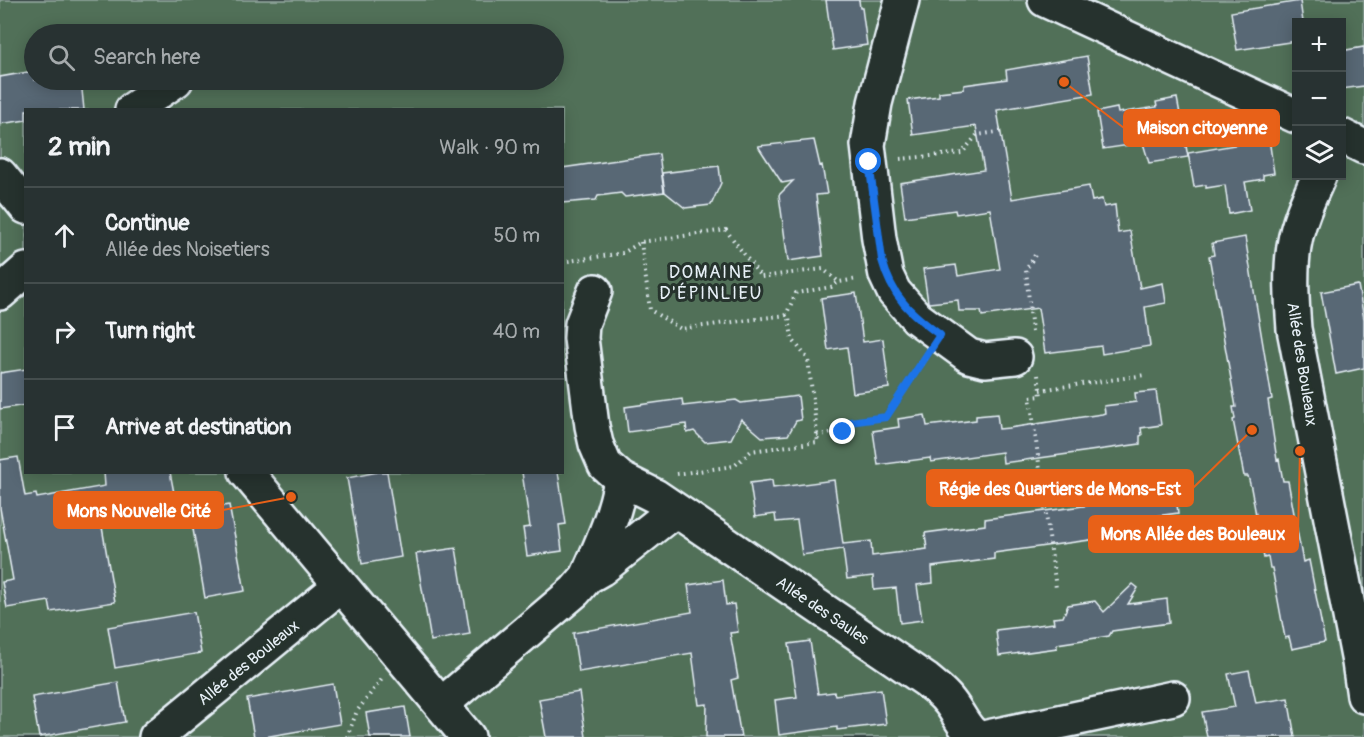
<!DOCTYPE html>
<meta charset="utf-8">
<style>
body{margin:0;font-family:Pangolin,sans-serif;background:#303a3a;color:#f1f3f6}
.controls{position:absolute;right:18px;top:18px;display:grid;overflow:hidden;border-radius:0px;box-shadow:0 3px 15px #0003}
.controls button{width:54px;height:54px;display:grid;place-items:center;padding:0;border:0;border-bottom:2px solid #444d4d;background:#283232;color:#f1f3f6;font:30px sans-serif}
.stop{position:absolute;width:18px;height:18px;margin:-14px;border:4px solid #1a73e8;border-radius:50%;background:#fff}
.stop.end{background:#1a73e8;border-color:#fff;box-shadow:0 2px 6px #0008}
.list{margin:0;padding:0;list-style:none}
h2{display:flex;justify-content:space-between;align-items:center;height:78px;margin:0;padding:0 24px;font-size:26px}
h2 small{font-size:20px;font-weight:400;color:#a5aaac}
.list li{display:grid;grid-template-columns:39px 1fr auto;gap:18px;align-items:center;box-sizing:border-box;height:96px;padding:0 24px;border-top:2px solid #444d4d}
.list b{display:block;font-size:22px;white-space:nowrap}
.list p{margin:0;font-size:20px;white-space:nowrap;color:#a5aaac}
.list em{font-size:20px;font-style:normal;color:#a5aaac}
.icon{flex:none;width:33px;height:33px;fill:none;stroke:currentColor;stroke-width:2;stroke-linecap:round;stroke-linejoin:round}
.map{position:relative;flex:none;width:1364px;height:737px;overflow:hidden}
.search{position:absolute;background:#283232;box-shadow:0 3px 15px #0003;left:24px;top:24px;width:540px;height:66px;display:flex;align-items:center;gap:15px;box-sizing:border-box;padding:0 21px;border-radius:33px;color:#a5aaac;font-size:22px}
.panel{position:absolute;background:#283232;box-shadow:0 3px 15px #0003;left:24px;top:108px;width:540px;height:366px;border-radius:0px}
.map>svg:first-child{display:block}
</style>
<div class="map">
<svg width="1364" height="737" viewBox="0 0 1364 737">
<rect width="100%" height="100%" fill="#354342"/>
<filter id="ink" filterUnits="userSpaceOnUse"><feTurbulence type="fractalNoise" baseFrequency=".0167" numOctaves="2"/><feDisplacementMap in="SourceGraphic" scale="12" xChannelSelector="R" yChannelSelector="G"/><feConvolveMatrix kernelMatrix="1 2 1 2 8 2 1 2 1" color-interpolation-filters="sRGB"/></filter>
<g filter="url(#ink)">
<path fill="#517059" stroke="#9cb0a8" stroke-width="1.5" fill-rule="evenodd" d="M0,0H1364V737H0ZM1296,22H1342V176H1296ZM34,34H554V80H34ZM26,110H562V472H26Z"/>
<path fill="#596774" stroke="#e8f1f8" stroke-width="1.5" d="M826,0H859L860,8H862L867,45L833,50Z
M1300,1L1303,22H1296V41L1237,50L1231,12Z
M1364,47V86L1341,89V51Z
M1087,56L1093,94L997,110L1012,199L1089,186L1092,201L1102,199L1104,207L1115,205L1118,233L1130,231L1140,288L1163,283L1166,303L1145,307L1150,346L1102,354L1101,346L1045,353L1038,308L982,316L981,311H959L958,300L929,303L928,302L923,269L956,265L958,276L1000,269L990,209L956,214L955,210L905,217L900,183L984,170L976,126L913,135L908,100L939,96V92L964,89V85L1007,79L1006,70Z
M34,71V80H81L84,110H26V120L0,124V77Z
M1177,98L1188,157L1149,163L1143,143L1103,149L1097,112L1117,108L1118,113L1157,107L1156,102Z
M1269,139L1274,173L1263,175V179L1245,182L1250,210L1229,214L1225,185L1206,188V185L1194,187L1188,153Z
M814,140L820,166L822,165L827,194L816,195L823,256L788,261L779,195L793,181L782,183L758,146Z
M659,154L664,192L625,197L621,193L598,196L596,200L562,203V168Z
M719,166L721,183L711,205L685,208L665,192L662,173Z
M1245,237L1272,399L1268,400L1277,460L1279,459L1283,481H1288L1303,562L1309,560L1325,642L1292,649L1289,637L1285,638L1272,568H1270L1268,557L1264,558L1251,488L1248,476H1244L1233,420L1235,419L1233,407H1236L1209,256L1214,255L1212,243Z
M1358,285L1364,319V368L1336,374L1321,292Z
M856,293L863,342L883,339L889,388L853,393L847,347L828,350L821,298Z
M26,369V405L0,409V373Z
M1156,391L1161,425L1141,428L1142,435L1140,436V444L1003,463L1002,452L931,462L930,458L878,465L873,431L899,427L898,419L925,415L927,426L976,420V416L997,414L999,429L1009,428L1102,414L1105,413L1104,406L1136,402L1135,393Z
M798,396L801,420L796,421L788,435L762,437L741,419L731,439L705,442L694,431L687,433L686,424L628,432L625,407L682,399L683,406L736,400L741,403Z
M18,457L25,496L36,494L37,498L105,486L104,472H170L178,514L102,527L115,602L51,612L49,601L7,608L2,582L13,580L0,508V460Z
M378,472H387L401,557L362,564L347,478Z
M522,472H558L566,524L559,525L562,551L527,556L523,528L530,527Z
M772,480L773,488L834,480L843,544L871,541L872,556L927,549L925,533L985,525V519L1090,505L1089,497L1120,492L1119,487L1174,480L1178,513L1127,520L1128,526L1096,531L1097,539L994,553V559L932,567L933,583L917,585L922,620L900,623L896,588L874,590L873,576L847,579L843,549L802,555L797,520L776,522L775,514L755,517L750,483Z
M229,505L245,591L205,598L190,512Z
M456,548L470,634L431,641L416,554Z
M723,580L726,605L734,604L738,632L730,633L738,678L731,680L741,737H706L707,704L699,705L692,653L579,672L573,633L692,612L688,585Z
M1133,584L1138,588L1128,604L1167,599L1169,623L1112,631L1109,636L1057,644V648L999,656L996,630L1054,623L1053,618L1063,617L1068,605L1095,601L1104,612Z
M194,612L201,653L115,668L108,627Z
M810,641L818,694L834,692L835,695L881,689L886,724L837,730V727L779,735L775,700L797,697L789,644Z
M1249,670L1256,703L1288,698L1295,737H1207L1202,712L1235,707L1228,674Z
M118,682L125,722L39,737L32,697Z
M333,684L340,724L264,737H254L247,699Z
M579,692L586,737H546L539,699Z
M405,707L410,737H370L366,713Z"/>
<g fill="none" stroke-linecap="round" stroke-linejoin="round">
<defs>
<path id="minor" d="M902,0L875,103L868,145L879,239L886,275L894,292L917,318L969,356L985,360L1015,357
M1045,0L1296,116
M132,110L176,80
M1342,136L1364,147
M0,175L26,207
M1319,176C1309,198 1298,221 1294,246C1290,273 1292,302 1294,329L1359,662L1364,696
M595,291L582,324L581,338L592,426L596,444L605,465L621,479L655,496L695,523L926,680C933,686 942,692 948,700C958,711 965,732 978,737
M0,293L26,270
M246,472L468,737
M587,577C601,545 616,513 621,479
M442,704L575,591L587,577L601,569L675,510
M156,737L340,586
M988,737L1173,698"/>
</defs>
<use href="#minor" stroke="#e8f1f8" stroke-width="38"/>
<path stroke="#e8f1f8" stroke-width="4" stroke-dasharray="1.5 4.5" stroke-linecap="butt" d="M900,159L962,153L977,135L1004,131
M641,242L650,310L681,329L786,315L796,293L831,287L839,282
M562,262L623,253L641,242L726,230L761,277L823,269L839,282L858,279
M1032,332L1026,270L1035,255
M1038,375L1041,396L1030,397L1056,588
M1040,390L1145,375
M817,435L843,432L850,422L886,417L925,358
M677,474L734,466L751,451L818,442L808,359L792,339L789,317L786,315
M347,737L357,711L382,679"/>
<use href="#minor" stroke="#26332d" stroke-width="33"/>
</g>
</g>
<g fill="none" stroke-linecap="round" stroke-linejoin="round" filter="url(#ink)">
<path stroke="#1a73e8" stroke-width="8" d="M843,432L850,422L886,417L940,335C910,313 892,297 882,260L869,162"/>
</g>
<g text-anchor="middle" stroke-width="6" stroke-linejoin="round" paint-order="stroke">
<g font-size="16" fill="#e8f1f8" stroke="#26332d">
<text transform="translate(1303 364) rotate(81)" y="6">Allée des Bouleaux</text>
<text transform="translate(823 610) rotate(34)" y="6">Allée des Saules</text>
<text transform="translate(248 662) rotate(-39)" y="6">Allée des Bouleaux</text>
</g>
<g font-size="18" letter-spacing="1.5" fill="#e8f1f8" stroke="#26332d">
<text x="711" y="278">DOMAINE<tspan x="711" dy="21">D'ÉPINLIEU</tspan></text>
</g>
</g>
<path fill="none" stroke="#e86118" stroke-width="2" d="M1064 82L1124 128M1252 430L1193 488M291 497L223 510M1300 451L1298 534"/>
<g fill="#e86118" stroke="#26332d" stroke-width="2">
<circle cx="1064" cy="82" r="6"/>
<circle cx="1252" cy="430" r="6"/>
<circle cx="291" cy="497" r="6"/>
<circle cx="1300" cy="451" r="6"/>
</g>
<g fill="#e86118" stroke="#e86118" stroke-width="2">
<rect x="1124" y="110" width="155" height="36" rx="6"/>
<rect x="927" y="470" width="266" height="36" rx="6"/>
<rect x="54" y="492" width="169" height="36" rx="6"/>
<rect x="1089" y="516" width="209" height="36" rx="6"/>
</g>
<g font-size="18" text-anchor="middle" font-weight="bold" fill="#fff">
<text x="1202" y="134">Maison citoyenne</text>
<text x="1060" y="495">Régie des Quartiers de Mons-Est</text>
<text x="139" y="517">Mons Nouvelle Cité</text>
<text x="1193" y="540">Mons Allée des Bouleaux</text>
</g>
</svg>
<div class="controls">
<button>+</button>
<button>−</button>
<button><svg class="icon" aria-label="layers" viewBox="0 0 24 24"><path d="M12 4l9 5-9 5-9-5zM3 14l9 5 9-5"/></svg></button>
</div>
<div class="stop" style="left:869px;top:162px"></div>
<div class="stop end" style="left:843px;top:432px"></div>
<div class="search"><svg class="icon" aria-label="search" viewBox="0 0 24 24"><circle cx="10" cy="10" r="6"/><path d="M15 15l6 6"/></svg>Search here</div>
<section class="panel">
<h2>2 min<small>Walk · 90 m</small></h2>
<ul class="list">
<li><svg class="icon" aria-label="ahead" viewBox="0 0 24 24"><path d="M12 20V5M6 11l6-6 6 6"/></svg><div><b>Continue</b><p>Allée des Noisetiers</p></div><em>50 m</em></li>
<li><svg class="icon" aria-label="right" viewBox="0 0 24 24"><path d="M7 20v-9h11M14 6l5 5-5 5"/></svg><div><b>Turn right</b></div><em>40 m</em></li>
<li><svg class="icon" aria-label="arrive" viewBox="0 0 24 24"><path d="M6 21V4h12l-3 4 3 4H6"/></svg><div><b>Arrive at destination</b></div></li>
</ul>
</section>
</div>
